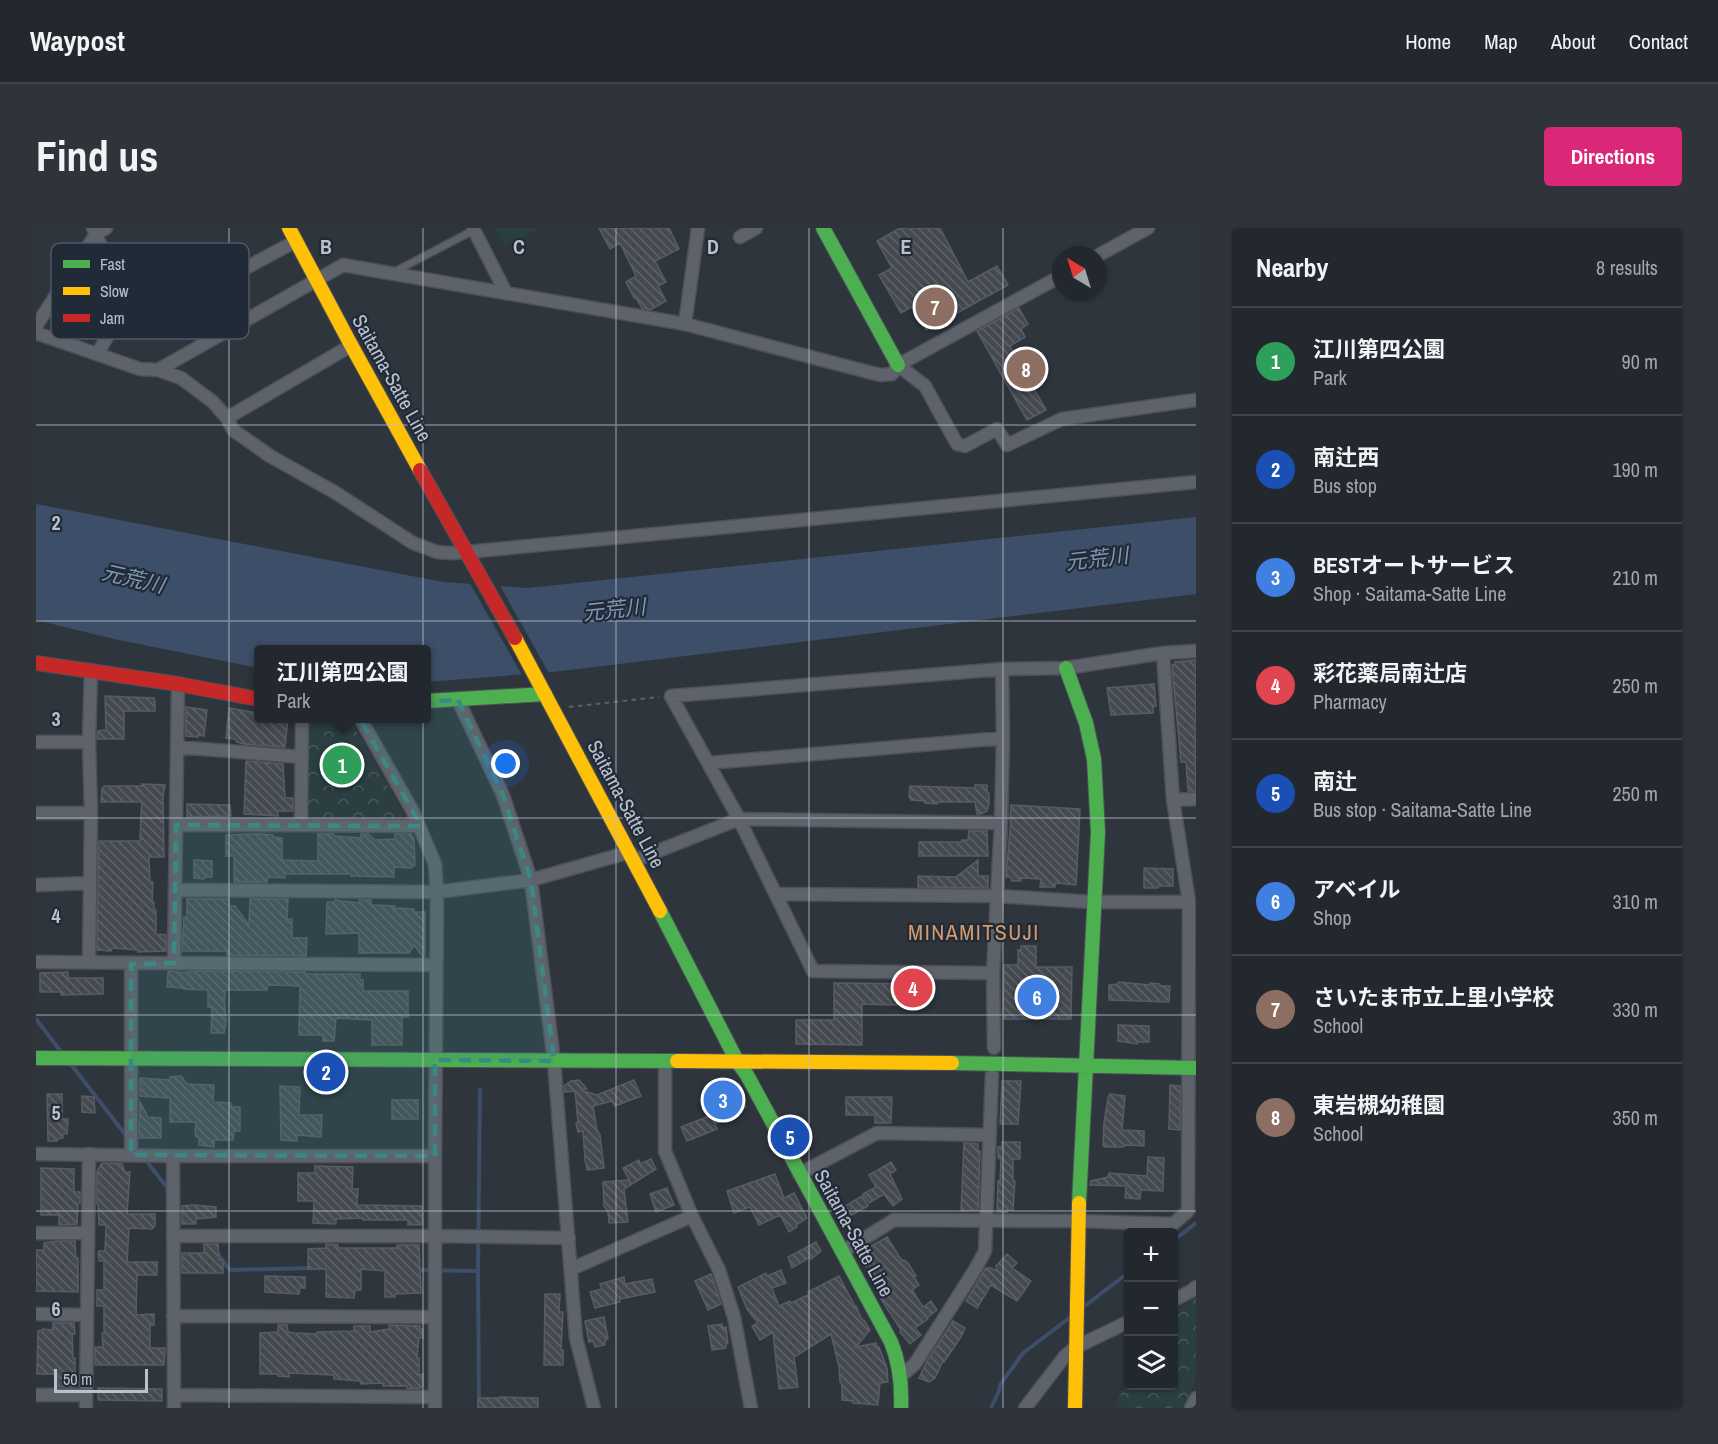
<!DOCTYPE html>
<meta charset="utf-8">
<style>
body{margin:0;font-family:"Archivo Narrow","Noto Sans JP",sans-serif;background:#2e343a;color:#f1f3f6}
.controls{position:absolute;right:18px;bottom:18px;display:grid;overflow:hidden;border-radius:6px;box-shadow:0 2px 4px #0004}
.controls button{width:54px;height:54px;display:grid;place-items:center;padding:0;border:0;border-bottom:2px solid #3f444a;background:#22282e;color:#f1f3f6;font:30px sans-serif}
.compass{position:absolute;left:1016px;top:18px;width:54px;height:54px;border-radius:50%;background:#22282e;box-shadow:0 2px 4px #0004;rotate:322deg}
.scale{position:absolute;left:18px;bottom:15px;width:94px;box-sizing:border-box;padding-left:6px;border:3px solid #bac1cd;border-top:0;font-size:16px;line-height:21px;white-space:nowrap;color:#bac1cd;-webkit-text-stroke:4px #212b38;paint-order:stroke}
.you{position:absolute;left:470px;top:536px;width:21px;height:21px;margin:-15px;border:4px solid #fff;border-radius:50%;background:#1a73e8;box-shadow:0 0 0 9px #1a73e833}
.badge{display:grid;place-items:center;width:39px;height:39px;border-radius:50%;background:#db2777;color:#fff;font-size:20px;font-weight:700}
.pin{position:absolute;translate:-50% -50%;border:3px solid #fff;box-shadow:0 2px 6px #0006}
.popup{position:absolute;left:218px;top:417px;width:177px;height:78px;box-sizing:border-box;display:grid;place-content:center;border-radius:6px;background:#22282e;filter:drop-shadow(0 2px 4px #0005);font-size:20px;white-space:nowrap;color:#a2a6aa}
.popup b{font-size:22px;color:#f1f3f6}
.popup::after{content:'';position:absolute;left:50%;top:100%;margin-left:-12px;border:12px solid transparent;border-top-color:#22282e}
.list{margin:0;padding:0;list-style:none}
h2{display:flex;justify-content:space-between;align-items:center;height:78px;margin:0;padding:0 24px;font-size:26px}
h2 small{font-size:20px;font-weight:400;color:#a2a6aa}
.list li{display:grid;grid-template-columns:39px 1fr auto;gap:18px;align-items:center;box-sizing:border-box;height:108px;padding:0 24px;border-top:2px solid #3f444a}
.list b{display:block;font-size:22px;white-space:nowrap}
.list p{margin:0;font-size:20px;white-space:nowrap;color:#a2a6aa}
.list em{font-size:20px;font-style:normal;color:#a2a6aa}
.icon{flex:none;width:33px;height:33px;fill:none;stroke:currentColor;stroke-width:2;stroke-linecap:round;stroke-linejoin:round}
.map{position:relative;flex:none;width:1160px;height:1180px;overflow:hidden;border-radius:6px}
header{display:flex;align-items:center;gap:36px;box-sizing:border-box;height:84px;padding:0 30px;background:#22282e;border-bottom:2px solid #3f444a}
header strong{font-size:28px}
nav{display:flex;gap:33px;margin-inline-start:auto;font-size:21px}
.intro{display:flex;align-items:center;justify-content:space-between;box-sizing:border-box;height:144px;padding:0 36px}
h1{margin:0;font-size:42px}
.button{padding:15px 27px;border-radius:6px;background:#db2777;color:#fff;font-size:21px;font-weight:700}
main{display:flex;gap:36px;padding:0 36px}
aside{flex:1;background:#22282e;border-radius:6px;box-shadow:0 2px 4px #0004}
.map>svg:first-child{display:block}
</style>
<header>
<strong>Waypost</strong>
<nav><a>Home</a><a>Map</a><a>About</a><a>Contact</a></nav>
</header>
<div class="intro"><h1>Find us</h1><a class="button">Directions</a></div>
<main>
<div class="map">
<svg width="1160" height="1180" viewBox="0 0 1160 1180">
<defs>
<pattern id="park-crowns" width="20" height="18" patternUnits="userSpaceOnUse" patternTransform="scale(1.5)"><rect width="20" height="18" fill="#2b3f43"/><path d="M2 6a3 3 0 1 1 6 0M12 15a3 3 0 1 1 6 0" fill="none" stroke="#48595d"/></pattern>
<pattern id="building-back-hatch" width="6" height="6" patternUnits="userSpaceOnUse" patternTransform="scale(1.5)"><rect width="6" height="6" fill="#454a51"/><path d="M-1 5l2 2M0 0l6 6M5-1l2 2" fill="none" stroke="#5e6269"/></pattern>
</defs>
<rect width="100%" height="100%" fill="#2e353d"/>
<path fill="#2b3f43" d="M459,0H505L469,19Z"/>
<path fill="url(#park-crowns)" d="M272,491H314L368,587L365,592H278L271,586Z
M1160,1070V1150L1147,1180H1078L1092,1152V1158H1138V1089L1144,1080Z"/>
<path fill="#3d4e68" d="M0,276L407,354L492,360L1160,289V366L517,444L390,454V422H222V440L78,411L0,392Z"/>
<path fill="#2e353d" d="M432,352L462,354L514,447L487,449Z"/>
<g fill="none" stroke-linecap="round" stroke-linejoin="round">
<path stroke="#3d4e68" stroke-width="4" d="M0,791L26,825
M34,835L92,910
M108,930L133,962
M1138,1012L1160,995
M181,1025L194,1042L277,1040
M380,1042L442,1043
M1046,1080L1092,1045
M443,1180L442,1043L444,862
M955,1180L963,1163L964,1157L987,1125L1036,1088"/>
</g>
<path fill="url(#building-back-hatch)" stroke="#575c65" stroke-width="1.5" d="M563,0H633L643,21L619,33L630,54L622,58L630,73L614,82L606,80L600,70H598L590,54L600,48L584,15L574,21Z
M864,0H904L932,54L961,38L972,57L890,102L877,78L865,85L843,47L856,40L841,13Z
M983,80L992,96L985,101L989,109L974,118L1010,182L991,192L941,103Z
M1160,432V493H1159L1160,563H1152L1150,534H1145L1136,437H1138L1139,434Z
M1118,456L1120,478L1117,479V485L1075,487L1071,460Z
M69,468L118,470L119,473V483H88V511H61L62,503L70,502Z
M150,479L171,482L168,508L162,507V509L150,508Z
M193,480L222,485V490L252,491L249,519L208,516L201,514L199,511L190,510Z
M210,533L247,536L249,570H257V583H242V588L208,586Z
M106,556L129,557L127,568L128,629H113L114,654H117L116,674H118V682H120V706L130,707V723L102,724V722L76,720L75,723L61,722L63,613H104L105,585L106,574H65L66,560L69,558H106Z
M939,557H951V565H953V577L952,578L951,583L945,586H941L939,574H902L901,576L889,575V573L875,572L873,569L874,558L939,560Z
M151,576L194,577L195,588L151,589Z
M975,577L1044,581L1040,657L1019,655V659H1004L1005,651L985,650V653H976L974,649H970L975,592H974Z
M933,603H951L952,628H883V614H925L926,612H932Z
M224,606L237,607V609L246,610V632L282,633V606H298V608L325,610V606H332L339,612L359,611V606H375L378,611L379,637L375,640L358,639V649L315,648V646H249V650L232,649L231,654H198V628H190V607Z
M158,632L176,633V649H169L168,651L158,650Z
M942,632V648H952V660L882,659V648L920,649Z
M1108,640L1137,641V658H1122V660H1108Z
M151,671H193V678H199L213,697L214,671H252L251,691H256V710H271L270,728L191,727V723H146L148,689H151Z
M299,672L323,675V672H335V677L359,678V680L378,681V684H389V729H387L378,717L373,725H323V705L290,706L291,674H298Z
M985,718H1000V739H1036L1035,791H967L968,737H982V722H985Z
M132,743L142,744V745L163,743L269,744V746H324V752H327V763H372V789H366V817H336V792L300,790L298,813H287V807H263L264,758L232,757L231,762H189V770H188L190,794L188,805H175L176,779H172V762L148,761V760L131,759Z
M32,744V750H67V766L25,767V764H4V745Z
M1083,754L1114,757V755L1124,756V758H1134L1133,774L1073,772V757L1082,756Z
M798,755L886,756V767H862L861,777L826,776V817L760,816V792H798Z
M1082,797L1113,798V814H1102L1101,816L1082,813Z
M145,848L151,856L178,857L177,874L195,875V879H204V903H198L197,912H178V919L163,917V909H160L159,905L160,894H134V870L104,868V850L134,852V849Z
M543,852L551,861L544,862L561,867L598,852L605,868L579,878L576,873L557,878L561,902L564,907L568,940L551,942L549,932L547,903L542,904L540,895L542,894L539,863L529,864L528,858L535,853Z
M966,853H985L982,896H964Z
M1134,857L1144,858V902L1133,901Z
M244,858L264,859L263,887H286L285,909L261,907V913L245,912Z
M11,866H26V891H32L31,906H27V910L22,911L21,913H12Z
M1074,866L1089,868L1086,902L1108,903V918L1090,917L1087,919H1069L1067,918L1068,895L1072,870Z
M46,868L58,869L59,885L46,884Z
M810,869H856L855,895H839V887H810Z
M691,870L694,875L705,870L710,879L679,896L681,901L651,913L645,899L681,885L677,877Z
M356,872H382V891H356Z
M104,874L112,889L125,890V910H103Z
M966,914H984V931H977V953H979L977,982H971V984H961L962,953H964L965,931L962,930V919H966Z
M928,915L942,916V923H944L942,982L925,983Z
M1112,929L1128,930L1127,963L1105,962L1104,971L1089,970L1090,958L1054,957L1055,953L1072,949L1073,945L1111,948Z
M615,931L620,941L588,961L592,994L573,995L572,984L568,978L567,954L593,952L587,940L603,932L604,936Z
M855,934L860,942L854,946L866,971L857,978L848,966L833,975L827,966L840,959L833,947Z
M67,935L86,936L89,944H94L91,986H119V998L116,1001L93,1000L91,1034H121V1047H101L100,1087L118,1086V1097H114V1120H129L128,1137H59V1119H67L66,1106L68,1105V1078H61V1062H68V1033H63L62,1025L63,1023H69L70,997H63L62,976H61V944L65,936Z
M279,938L317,939L316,961H322L321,977L386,978V997H372V992H327V990L300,991V996L277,995L278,973H262V945H279Z
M5,940L38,941V964H44V975L42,976L41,996L23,997V987H5Z
M739,946L748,970L758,965L771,990L760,997L761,999L753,1004L744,987L723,997L714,979L698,985L691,963Z
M631,960L638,977L620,984L614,966Z
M826,968L832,978L810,990L804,981Z
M158,977L180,979V989L160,991V996H146V978Z
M851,1009L866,1033L868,1032L872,1035L880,1048L878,1049L883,1057L876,1062L887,1079L895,1073L901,1082L891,1090L892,1091L879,1100L885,1107L874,1116L864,1104L865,1102L845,1071L847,1070L840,1059L843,1057L833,1037L830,1039L823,1025Z
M23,1013H39L40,1030H42V1064L0,1063V1022H8V1015Z
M780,1014L785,1023L775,1031L774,1029L756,1040L752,1029Z
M168,1016H182L183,1032H187V1045H146V1025H168Z
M290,1016L302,1017V1020H361V1017H383L385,1065L359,1066V1069H349V1043L325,1041V1062H319L318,1070L290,1069V1041H272V1021L290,1020Z
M971,1026L981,1035L976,1040L995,1053L981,1073L955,1057L941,1080L930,1073L950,1040H955L961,1043L960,1038Z
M745,1042L750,1055L736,1060L743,1078L754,1073L755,1075L774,1066L772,1064L803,1048L819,1078H820L826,1092H828L834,1102L820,1119L840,1115L841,1119H843L851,1140L852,1154L844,1155L842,1177L817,1175V1173L806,1172V1157L804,1154L803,1139L795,1106L758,1129L762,1159L743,1161L737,1104L724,1112L716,1098L722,1095L711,1081L702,1059L730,1045L731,1048Z
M675,1046L685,1076L672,1082L659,1053Z
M229,1048L269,1049V1060H264L263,1066L229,1064Z
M588,1049L589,1056L616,1051L619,1064L584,1071V1074L559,1080L554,1064L566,1061L564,1056Z
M509,1066H524L523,1084H527L525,1122H527V1137H508Z
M568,1089L572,1111L569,1112V1117L559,1119L557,1113L553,1114L549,1093Z
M917,1093L929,1100L925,1109L908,1134L907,1133L899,1150L893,1154L883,1150L891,1133Z
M17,1095H38L39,1106H36L37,1130H39V1159H22V1146H1L2,1103H5L6,1101L17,1102Z
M686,1096L687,1100L690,1099L692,1115L690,1116V1120L676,1122L672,1098Z
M242,1097H251L252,1104L258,1105L281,1106V1104L318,1103V1098H334V1104L353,1101V1097L384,1098V1101H387V1110H383L381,1130H383V1147L387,1146V1158L385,1160L371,1161V1158H347V1155L325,1156L324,1153L298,1151V1147L253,1145V1149L242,1148V1146H224V1105L242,1104Z
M62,1160L126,1161V1173L62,1172Z
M464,1169L502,1170V1180H442V1170H464Z"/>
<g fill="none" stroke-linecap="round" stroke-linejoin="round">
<defs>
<path id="lane" d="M358,44L438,2"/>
<path id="street" d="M57,0L91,75L61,126
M437,0L470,65
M704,9L720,0
M1061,28L1112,0
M150,72L260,13
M649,96L662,0
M0,98L60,6L70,0
M0,105L104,141L122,142L145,150L177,174L191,190L197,202L234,228L300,265L377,315L401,324L413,325L431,324L1160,254
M862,137L889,158L921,216L929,218L961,201L971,217L1026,191L1160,172
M122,142L307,37L649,96L844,147L856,146L862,137L1025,48
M191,190L316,117
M422,472L467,567L495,652L518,833L540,1110L558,1180
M324,490L376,582L383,598L399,636L401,664L399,928V1180
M0,514H53
M141,519L266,529
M672,535L967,510
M1137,572L1160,571
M0,585H55
M140,597H265L383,598
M265,597L266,490
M599,632L703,591L965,595
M0,657L54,655
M139,662L401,664L495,652L594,624
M740,666L962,668L1057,674H1153
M0,734L400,737
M53,734L55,585L53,514L55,442
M138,735L142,456
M957,745L777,743L703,591L635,468L966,441L1030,440L1127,425L1160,423
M958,820L957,745L965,595L967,510L966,441
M629,833V923L656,988L683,1042L698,1089L715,1180
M0,926L137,928H399
M95,927V736
M137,928L138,1180
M763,946L841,905L954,907
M0,1005H52
M137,1008H399L533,1010
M806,1024L858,992L1042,993L1137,996L1152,983L1153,674L1137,572L1127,425
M535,1041L656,988
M1138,1072L1155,1063L1160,1059
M0,1086L51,1087
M137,1088L399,1089
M866,1147L879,1136L940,1040L949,1023L956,847
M0,1167H50
M138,1167L399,1169
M50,1180L53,926
M989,1180L1029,1128L1040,1119L1092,1094
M1155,1180L1160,1170"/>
<path id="fast" d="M787,0L862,137
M1030,440L1050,495L1058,531L1062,604L1043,975
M390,473L509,466
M624,683L701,833L711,847L855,1114C864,1136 866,1157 865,1180
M0,830L641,833
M916,835L1160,840"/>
<path id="slow" d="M253,0L314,115L384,242
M479,410L624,683
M641,833L916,835
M1039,1180L1043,975"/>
<path id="jam" d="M384,242L479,410
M0,435L142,456L222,471"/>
</defs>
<use href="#lane" stroke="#4d5157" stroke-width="9"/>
<use href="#street" stroke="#4d5157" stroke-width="15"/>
<use href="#fast" stroke="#4d5157" stroke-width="16"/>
<use href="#slow" stroke="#4d5157" stroke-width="16"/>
<use href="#jam" stroke="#4d5157" stroke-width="16"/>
<path stroke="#5c6267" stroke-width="2" stroke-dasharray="4.5 4.5" stroke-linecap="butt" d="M533,479L623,469"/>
<use href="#lane" stroke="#5e636b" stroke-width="6"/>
<use href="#street" stroke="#5e636b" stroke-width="12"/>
<use href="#fast" stroke="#4caf50" stroke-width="14"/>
<use href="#slow" stroke="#ffc107" stroke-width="14"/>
<use href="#jam" stroke="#c62828" stroke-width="14"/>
</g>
<path fill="#3a8986" fill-opacity="0.2" stroke="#3a8986" stroke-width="4.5" stroke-dasharray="12 8" stroke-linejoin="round" d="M422,472L467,567L495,652L518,833L399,832V928L95,927V736L138,735L140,597L385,598L316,477Z"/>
<path fill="none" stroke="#bac1cd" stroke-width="1.5" stroke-opacity="0.55" d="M193,0V1180M387,0V1180M580,0V1180M773,0V1180M967,0V1180M0,197H1160M0,393H1160M0,590H1160M0,787H1160M0,983H1160"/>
<g text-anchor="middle" stroke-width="4.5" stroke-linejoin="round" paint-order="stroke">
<g font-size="20" fill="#bac1cd" stroke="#212b38">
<text transform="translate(356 150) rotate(61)" y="7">Saitama-Satte Line</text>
<text transform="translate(590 576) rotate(62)" y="7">Saitama-Satte Line</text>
<text transform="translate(818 1005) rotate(61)" y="7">Saitama-Satte Line</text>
</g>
<g font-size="21" font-style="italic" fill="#8197b3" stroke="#212b38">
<text transform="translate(1061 331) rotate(-7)" y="7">元荒川</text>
<text transform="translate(97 351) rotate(13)" y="7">元荒川</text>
<text transform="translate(578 382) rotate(-6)" y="7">元荒川</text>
</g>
<g font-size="22" letter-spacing="1.5" fill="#d6996b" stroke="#212b38">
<text x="938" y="712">MINAMITSUJI</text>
</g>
</g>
<rect x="15" y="15" width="198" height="96" rx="9" fill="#212b38" stroke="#4f5865" stroke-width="1.5"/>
<rect x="27" y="32" width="27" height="8" fill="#4caf50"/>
<rect x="27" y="59" width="27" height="8" fill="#ffc107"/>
<rect x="27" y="86" width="27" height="8" fill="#c62828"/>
<g font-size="16" fill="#bac1cd">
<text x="64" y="42">Fast</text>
<text x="64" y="69">Slow</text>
<text x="64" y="96">Jam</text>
</g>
<g font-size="20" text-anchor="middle" font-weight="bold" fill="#bac1cd" stroke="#212b38" stroke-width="4.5" stroke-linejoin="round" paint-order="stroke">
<text x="290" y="26">B</text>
<text x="483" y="26">C</text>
<text x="677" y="26">D</text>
<text x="870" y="26">E</text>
<text x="20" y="302">2</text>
<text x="20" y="498">3</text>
<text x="20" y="695">4</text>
<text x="20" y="892">5</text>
<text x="20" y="1088">6</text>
</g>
</svg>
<div class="controls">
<button>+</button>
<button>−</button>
<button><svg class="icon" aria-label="layers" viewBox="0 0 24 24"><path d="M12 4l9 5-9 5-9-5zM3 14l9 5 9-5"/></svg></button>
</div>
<svg class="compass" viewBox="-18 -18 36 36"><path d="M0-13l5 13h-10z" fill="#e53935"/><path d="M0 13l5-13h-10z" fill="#a2a6aa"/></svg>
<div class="scale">50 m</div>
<div class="you"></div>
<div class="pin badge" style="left:306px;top:537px;background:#2e9e5b">1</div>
<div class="popup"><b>江川第四公園</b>Park</div>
<div class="pin badge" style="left:290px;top:844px;background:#1a4fb4">2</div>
<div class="pin badge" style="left:687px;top:872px;background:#3f7fe0">3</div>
<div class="pin badge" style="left:877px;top:760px;background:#e0444e">4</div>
<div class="pin badge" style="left:754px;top:909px;background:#1a4fb4">5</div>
<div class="pin badge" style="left:1001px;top:769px;background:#3f7fe0">6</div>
<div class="pin badge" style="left:899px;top:79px;background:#8d6e63">7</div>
<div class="pin badge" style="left:990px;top:141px;background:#8d6e63">8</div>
</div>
<aside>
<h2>Nearby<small>8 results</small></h2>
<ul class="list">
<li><span class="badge" style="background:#2e9e5b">1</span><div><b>江川第四公園</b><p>Park</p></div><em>90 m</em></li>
<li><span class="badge" style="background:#1a4fb4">2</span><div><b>南辻西</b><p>Bus stop</p></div><em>190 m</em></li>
<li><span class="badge" style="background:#3f7fe0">3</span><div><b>BESTオートサービス</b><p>Shop · Saitama-Satte Line</p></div><em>210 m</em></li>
<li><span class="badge" style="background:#e0444e">4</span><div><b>彩花薬局南辻店</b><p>Pharmacy</p></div><em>250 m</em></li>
<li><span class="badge" style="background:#1a4fb4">5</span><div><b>南辻</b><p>Bus stop · Saitama-Satte Line</p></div><em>250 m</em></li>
<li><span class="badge" style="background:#3f7fe0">6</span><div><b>アベイル</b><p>Shop</p></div><em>310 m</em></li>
<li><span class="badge" style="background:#8d6e63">7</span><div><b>さいたま市立上里小学校</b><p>School</p></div><em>330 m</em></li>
<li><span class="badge" style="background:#8d6e63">8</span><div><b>東岩槻幼稚園</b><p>School</p></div><em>350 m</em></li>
</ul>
</aside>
</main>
